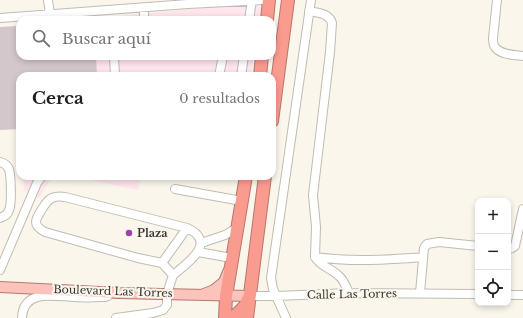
<!DOCTYPE html>
<html lang="es">
<meta charset="utf-8">
<style>
body{margin:0;font-family:"Libre Baskerville",serif;background:#f6f6f6;color:#202124}
.controls{position:absolute;right:12px;bottom:12px;display:grid;overflow:hidden;border-radius:8px;box-shadow:0 2px 6px #0003}
.controls button{width:36px;height:36px;display:grid;place-items:center;padding:0;border:0;border-bottom:1px solid #e0e0e0;background:#fff;color:#202124;font:20px sans-serif}
.list{margin:0;padding:0;list-style:none}
h2{display:flex;justify-content:space-between;align-items:center;height:52px;margin:0;padding:0 16px;font-size:17px}
h2 small{font-size:13px;font-weight:400;color:#757577}
.icon{flex:none;width:22px;height:22px;fill:none;stroke:currentColor;stroke-width:2;stroke-linecap:round;stroke-linejoin:round}
.map{position:relative;flex:none;width:523px;height:318px;overflow:hidden}
.search{position:absolute;background:#fff;box-shadow:0 2px 6px #0003;left:16px;top:16px;width:260px;height:44px;display:flex;align-items:center;gap:10px;box-sizing:border-box;padding:0 14px;border-radius:12px;color:#757577;font-size:15px}
.panel{position:absolute;background:#fff;box-shadow:0 2px 6px #0003;left:16px;top:72px;width:260px;height:108px;border-radius:12px}
.map>svg:first-child{display:block}
</style>
<div class="map">
<svg width="523" height="318" viewBox="0 0 523 318">
<rect width="100%" height="100%" fill="#faf6ec"/>
<path fill="#ffe5ec" d="M244,4L261,7L259,20H75Z
M20,25V56H254L251,76H20L0,27Z
M23,176H53L39,198L24,190Z
M69,176H141L138,190Z"/>
<path fill="#d3c7cb" d="M20,26V56H96L97,76H20V129L0,130V27Z"/>
<g fill="none" stroke-linecap="round" stroke-linejoin="round">
<defs>
<path id="minor" d="M48,0L50,14
M497,0L493,38C493,41 493,45 495,47C500,55 515,55 523,56
M144,8V20
M309,11C318,13 329,13 332,23L330,52L313,195L316,227L315,257C320,266 332,269 339,276C344,280 346,287 349,293
M0,18L188,4L263,0
M249,20L252,0
M114,56L115,76
M219,76L223,56
M241,76L244,56
M0,162C4,163 7,165 9,169C11,176 12,205 9,210C8,215 4,216 0,218
M175,189L242,201
M201,243L225,235L237,228
M508,249L512,248L515,246L523,209
M198,252L232,258
M315,257C351,262 387,260 423,257
M162,263L187,228
M0,270L37,183L42,176
M420,293L424,248L427,244L439,242L478,246
M508,295H523
M249,296H276L349,293L478,294
M22,318C23,289 54,296 74,297C84,298 94,297 105,297L108,296
M116,318L153,313L163,310L167,305V294L173,275L162,263L138,258L45,232C32,225 35,220 42,209C45,205 47,200 52,198C56,196 60,196 65,197L187,228C218,242 188,263 173,275
M286,318L273,289L271,278L311,0"/>
<path id="major" d="M0,287L119,293L249,296
M204,294L214,290L224,282L228,272"/>
<path id="highway" d="M267,20L269,0
M260,76L262,56
M272,121L288,0
M225,318L226,296L246,176
M233,318L245,306L248,299
M247,318L265,176"/>
</defs>
<use href="#minor" stroke="#c0bcb3" stroke-width="10"/>
<use href="#major" stroke="#b6786e" stroke-width="12"/>
<use href="#highway" stroke="#b6786e" stroke-width="14"/>
<use href="#minor" stroke="#fff" stroke-width="8"/>
<use href="#major" stroke="#fcc3bc" stroke-width="10"/>
<use href="#highway" stroke="#fa9b8f" stroke-width="12"/>
</g>
<circle fill="#9e41ab" stroke="#faf6ec" stroke-width="1.5" cx="129" cy="233" r="4"/>
<g text-anchor="middle" stroke-width="4" stroke-linejoin="round" paint-order="stroke">
<g font-size="11" font-weight="bold" fill="#373632" stroke="#faf6ec" text-anchor="start">
<text x="137" y="237">Plaza</text>
</g>
<g font-size="11" fill="#373632" stroke="#faf6ec">
<text transform="translate(113 291) rotate(2)" y="4">Boulevard Las Torres</text>
<text transform="translate(352 294) rotate(-1)" y="4">Calle Las Torres</text>
</g>
</g>
</svg>
<div class="controls">
<button>+</button>
<button>−</button>
<button><svg class="icon" aria-label="locate" viewBox="0 0 24 24"><circle cx="12" cy="12" r="6"/><path d="M12 2v4M12 18v4M2 12h4M18 12h4"/></svg></button>
</div>
<div class="search"><svg class="icon" aria-label="search" viewBox="0 0 24 24"><circle cx="10" cy="10" r="6"/><path d="M15 15l6 6"/></svg>Buscar aquí</div>
<section class="panel">
<h2>Cerca<small>0 resultados</small></h2>
<ul class="list">
</ul>
</section>
</div>
